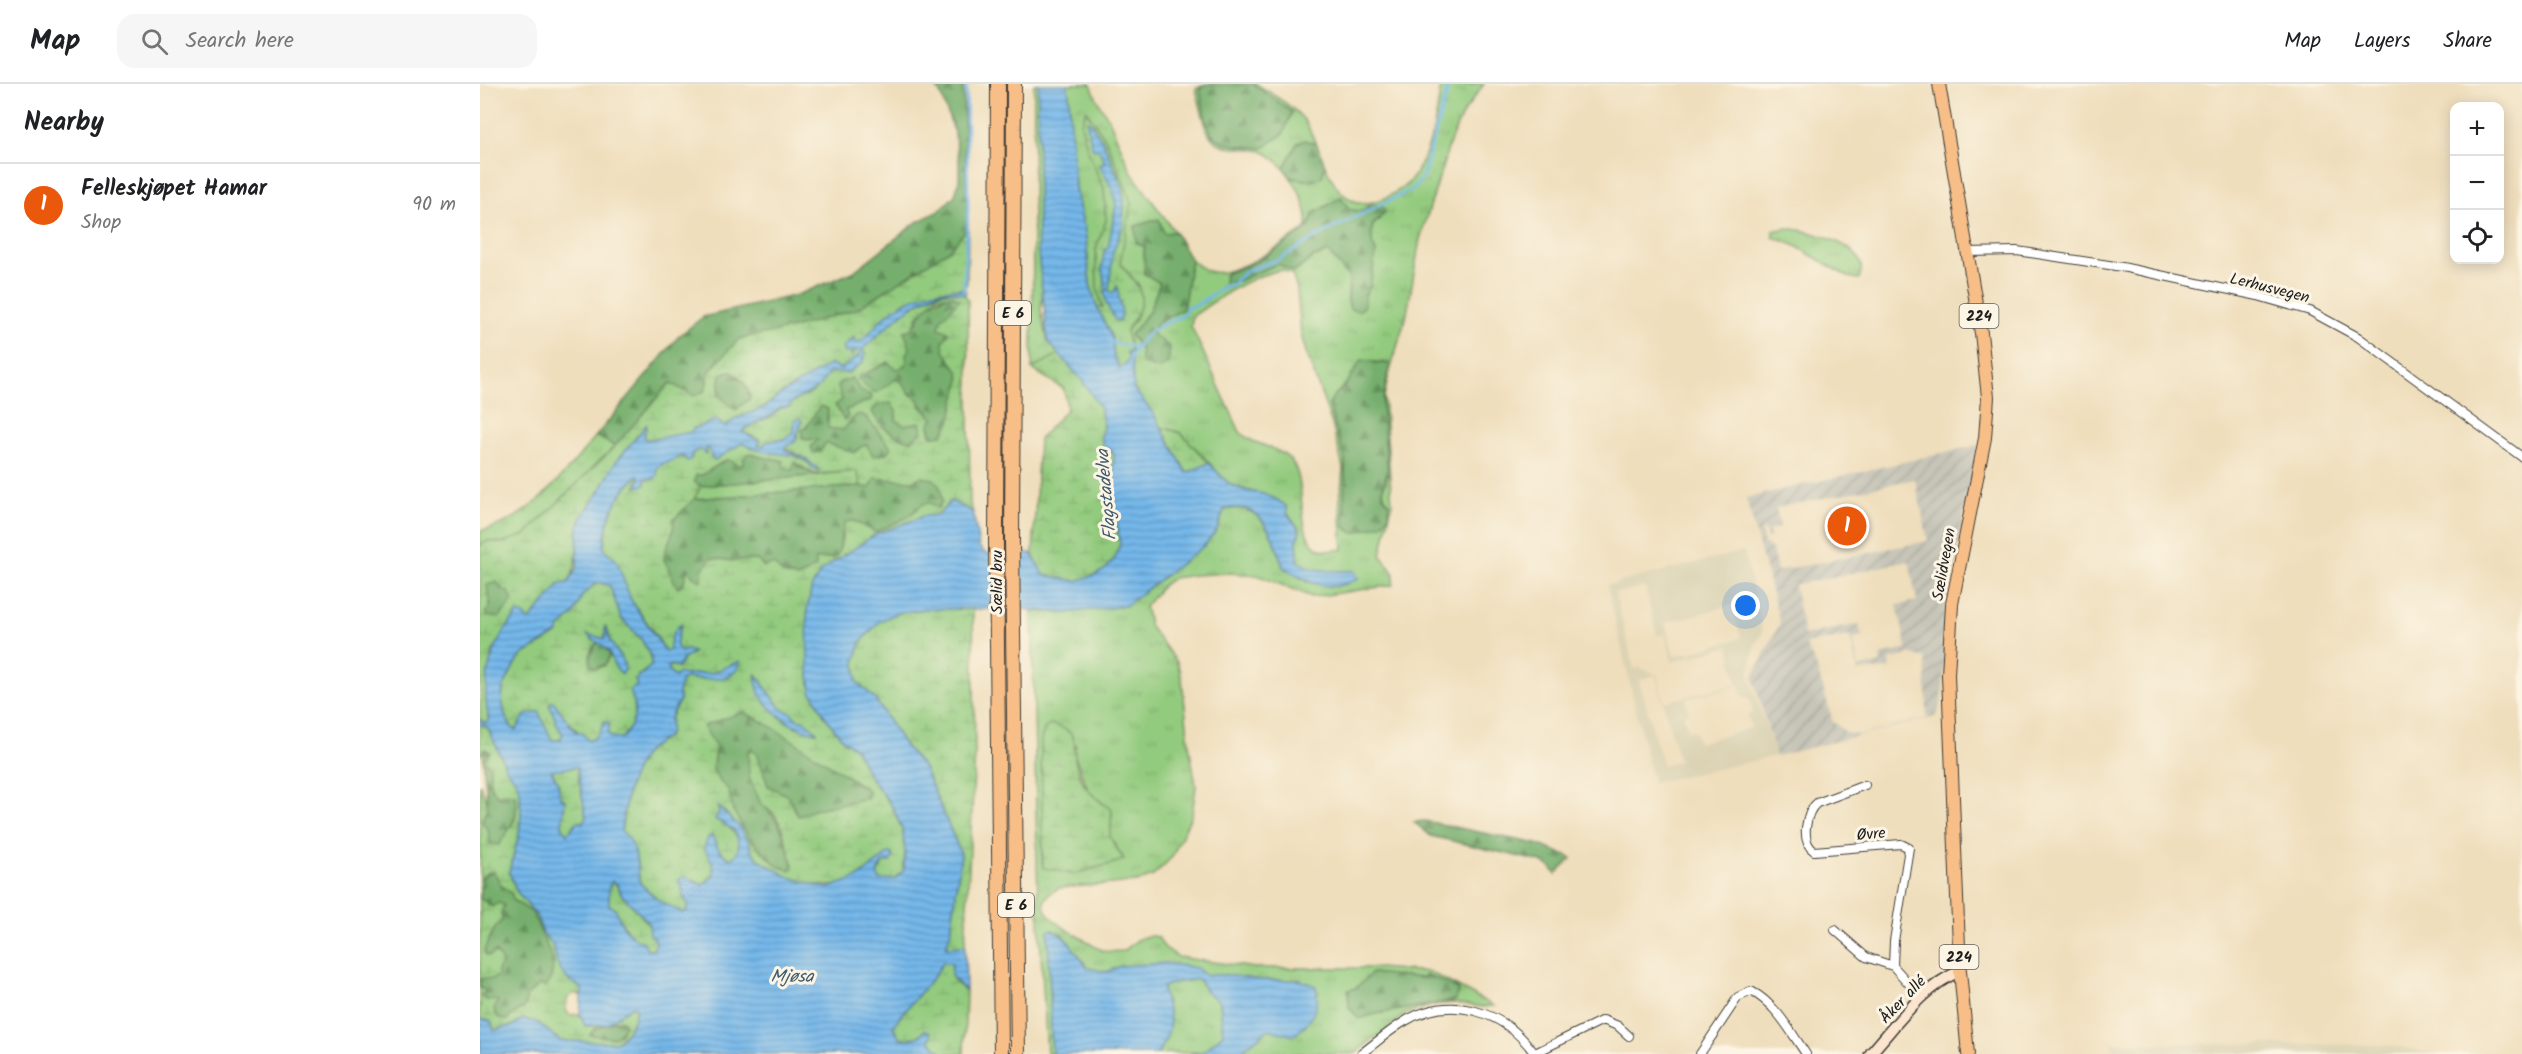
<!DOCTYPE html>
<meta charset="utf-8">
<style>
body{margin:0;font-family:Kalam,sans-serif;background:#f6f6f6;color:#202124}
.controls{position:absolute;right:18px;top:18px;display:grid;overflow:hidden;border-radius:12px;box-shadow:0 3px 15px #0003}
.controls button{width:54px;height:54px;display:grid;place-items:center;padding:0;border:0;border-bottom:2px solid #e0e0e0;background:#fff;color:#202124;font:30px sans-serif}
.you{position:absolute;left:1266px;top:522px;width:21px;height:21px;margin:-15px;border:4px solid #fff;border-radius:50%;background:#1a73e8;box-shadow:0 0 0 9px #1a73e833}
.badge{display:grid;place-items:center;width:39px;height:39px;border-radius:50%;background:#ea580c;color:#fff;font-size:20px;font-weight:700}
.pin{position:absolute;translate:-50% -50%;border:3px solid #fff;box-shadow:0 2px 6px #0006}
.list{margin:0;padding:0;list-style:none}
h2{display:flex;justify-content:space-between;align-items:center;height:78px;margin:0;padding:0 24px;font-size:26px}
h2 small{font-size:20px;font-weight:400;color:#757577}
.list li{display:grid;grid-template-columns:39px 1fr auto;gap:18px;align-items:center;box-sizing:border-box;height:84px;padding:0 24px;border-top:2px solid #e0e0e0}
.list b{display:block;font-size:22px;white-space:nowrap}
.list p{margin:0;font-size:20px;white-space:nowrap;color:#757577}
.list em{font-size:20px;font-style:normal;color:#757577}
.icon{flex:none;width:33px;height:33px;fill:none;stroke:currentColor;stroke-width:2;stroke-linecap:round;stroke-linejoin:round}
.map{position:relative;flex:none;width:2042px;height:970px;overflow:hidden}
header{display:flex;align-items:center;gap:36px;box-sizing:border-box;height:84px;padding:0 30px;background:#fff;border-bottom:2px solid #e0e0e0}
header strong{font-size:28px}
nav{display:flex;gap:33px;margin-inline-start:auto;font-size:21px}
.search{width:420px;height:54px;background:#f6f6f6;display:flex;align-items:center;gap:15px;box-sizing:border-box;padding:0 21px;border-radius:18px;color:#757577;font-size:22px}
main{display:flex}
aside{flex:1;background:#fff}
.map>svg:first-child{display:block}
</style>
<header>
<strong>Map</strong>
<div class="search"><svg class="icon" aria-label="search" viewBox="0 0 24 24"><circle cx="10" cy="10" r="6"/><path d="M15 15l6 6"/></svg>Search here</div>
<nav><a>Map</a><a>Layers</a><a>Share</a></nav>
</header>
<main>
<aside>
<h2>Nearby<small></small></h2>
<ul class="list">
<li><span class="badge">1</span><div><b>Felleskjøpet Hamar</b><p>Shop</p></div><em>90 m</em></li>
</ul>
</aside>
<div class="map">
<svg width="2042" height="970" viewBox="0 0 2042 970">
<defs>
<pattern id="industrial-furrows" width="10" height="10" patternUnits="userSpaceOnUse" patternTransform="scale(1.5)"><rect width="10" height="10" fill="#c6c5b8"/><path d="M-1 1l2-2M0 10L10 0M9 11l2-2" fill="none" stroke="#aaa99e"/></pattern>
<pattern id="grass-tufts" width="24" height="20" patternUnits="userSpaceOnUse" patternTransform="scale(1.5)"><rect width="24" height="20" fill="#93cb7e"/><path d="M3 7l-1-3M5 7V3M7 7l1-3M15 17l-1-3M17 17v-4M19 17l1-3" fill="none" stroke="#7eae6c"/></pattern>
<pattern id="forest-firs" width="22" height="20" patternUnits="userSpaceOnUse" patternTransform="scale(1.5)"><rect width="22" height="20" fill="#76af6d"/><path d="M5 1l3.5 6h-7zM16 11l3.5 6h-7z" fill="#608e59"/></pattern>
<pattern id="wetland-marsh" width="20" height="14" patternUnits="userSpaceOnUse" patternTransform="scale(1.5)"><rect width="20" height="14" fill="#93cb7e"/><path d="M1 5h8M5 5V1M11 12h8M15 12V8" fill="none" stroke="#7eae6c"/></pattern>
<pattern id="water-rules" width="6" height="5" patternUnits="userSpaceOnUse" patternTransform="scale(1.5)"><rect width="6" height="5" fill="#74b7ea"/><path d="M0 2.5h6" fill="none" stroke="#5e94bd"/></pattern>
</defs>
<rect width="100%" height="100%" fill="#fcf5e5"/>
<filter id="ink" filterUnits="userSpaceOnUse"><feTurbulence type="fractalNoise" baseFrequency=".0167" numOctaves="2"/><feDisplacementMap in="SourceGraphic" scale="12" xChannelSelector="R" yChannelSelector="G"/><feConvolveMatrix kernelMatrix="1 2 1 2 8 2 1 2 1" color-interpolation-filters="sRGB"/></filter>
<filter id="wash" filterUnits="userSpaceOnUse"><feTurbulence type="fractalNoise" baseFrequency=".008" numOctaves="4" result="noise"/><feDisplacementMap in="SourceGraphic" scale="24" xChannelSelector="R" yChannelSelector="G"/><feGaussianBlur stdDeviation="1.35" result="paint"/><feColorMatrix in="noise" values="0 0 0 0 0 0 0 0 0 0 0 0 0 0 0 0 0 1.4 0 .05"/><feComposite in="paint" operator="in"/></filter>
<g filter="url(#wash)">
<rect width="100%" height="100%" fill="#efdebc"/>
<path fill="#dbd3b4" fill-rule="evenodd" d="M1264,467L1283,548L1274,563L1269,591L1296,672L1173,699L1127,501ZM1165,503L1177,552L1185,550L1192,578L1249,562L1257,600L1184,618L1177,590L1161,584H1154L1135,509ZM1252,521L1257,527L1254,528L1261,554L1212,568V571L1210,572L1209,568L1194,572L1185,539ZM1175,591L1199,677L1183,682L1159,596ZM1259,601L1263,614L1269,613L1273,629L1268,631L1271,644L1218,659L1214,646L1208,647L1204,631L1209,629L1206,615Z
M1632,959L1906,961L1957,970H1634Z"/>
<path fill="url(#industrial-furrows)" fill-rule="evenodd" d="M1498,361L1465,526L1464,592L1461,621L1455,633L1296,672L1273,593L1300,539L1266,414ZM1435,395L1448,457L1297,487L1292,465H1289L1288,460H1284L1281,447L1285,446L1287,454L1290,453L1289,446L1300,443L1296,424ZM1429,477L1437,517L1417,521L1427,565L1400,571L1401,579L1379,584L1373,555L1382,553L1379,540L1324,551L1314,501ZM1370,552L1378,587L1410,585L1409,576L1431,570L1445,574L1447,634L1379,651L1367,649L1353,638L1336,581L1325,560Z"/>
<path fill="url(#grass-tufts)" stroke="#58744d" stroke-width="1.5" fill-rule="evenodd" d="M554,0H559V92L562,125L563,202L561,227L568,258L579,270L552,285Z
M588,0H611L618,18L629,35L651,88L695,148L684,149L665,162C661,178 667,190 680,199L669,228L650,252L660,263L662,280L676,240L703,225L711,176C717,181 724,187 732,188C758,193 804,158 826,145C833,122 805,77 784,68C768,62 743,68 731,53C724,45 720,17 716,5L726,0L720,5L732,52C747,62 765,63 783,64L812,28L773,0H777C793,11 812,21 824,36C839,58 847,102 870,115C881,121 894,119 905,114C914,109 925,104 931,96C951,71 957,31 961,0H1004L982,31L971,55L940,155L927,229L908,294L904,313L912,420L901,471L914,490L913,501L832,513L777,491L749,489L715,491L693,494L683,501L665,523L670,543L697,578L702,595L709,660L716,702L712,730L692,773L673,792L656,798L579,804C543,821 582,843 600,853C608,858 617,865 625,867C631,868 638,867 644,867C655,858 662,849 678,853L684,863L698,873L775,884H898L950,888L1014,922L1002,923L973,919L954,921L926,930L874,970H764L766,963L789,945C813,954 829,948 835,922L820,896H781L651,882H641L627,888L608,884L582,850L568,847L572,970H567L558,820L552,527L585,529L645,522L724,462L737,446L744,426C782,416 795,454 803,483L827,498L873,487C856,487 831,489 818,477L817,456L820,446L807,429L773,408L749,400L701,349L681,343L654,305L646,248L655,235L660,203L640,179L649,112L626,56L620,48L608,67L624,104L626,137L616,165L617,204L623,223H617L610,200L606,153L595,104ZM861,113L869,126L882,127L889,121L900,135L892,142L891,159L896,168L890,203L885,211L868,217L869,194L849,168L832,174L815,188L798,179L758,197L744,198L746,188C795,172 823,148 861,113ZM802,186L812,190L817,205L821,250L826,268L852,340L863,384L860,418L863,465C857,466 846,468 840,465C814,454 828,398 812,378C799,361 774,363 760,348L711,242L713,232C741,213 768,192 802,186ZM898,278L906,279C909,293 902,305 902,320C902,342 909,364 908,386C908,402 897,403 909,420L903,440L874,449L864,440L865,375L849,321C859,301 879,288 898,278ZM596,660L594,670L609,708L632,726L630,753L644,775L594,790L562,779L563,740ZM892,889L942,894L947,891L977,905L978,908L972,918L895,930L879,935L869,923L868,906L876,904Z
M1307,144C1328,147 1394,160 1379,195L1368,193L1314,161L1293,153V147Z
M116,352L135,362L45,451L22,459L9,457L0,461V447C51,437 84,389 116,352Z
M377,387L381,402L214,415L221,402Z
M718,895L728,909L740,918L743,950L723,968L677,970L683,962L687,918L682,911L683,903C694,897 706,898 718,895Z"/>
<path fill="url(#forest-firs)" stroke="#496644" stroke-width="1.5" d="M454,0H483L488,144L469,166L377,225L313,244L259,255L229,288L225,307L214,313L190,299L135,362L116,352L199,252L223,233L317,211L373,188L437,138L459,127L475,111L479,96V76L474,47L461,11Z
M726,0H773L812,28L803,50L783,64C729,59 729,58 720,5Z
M825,56L837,60L845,82L842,93L831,97L811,94L804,84L817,59Z
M861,113L870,126L882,127C890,121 894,119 903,123L905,128L892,142V159L896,168L890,203L885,211L884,223L878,227L870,225L868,217L869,194L849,168L832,174L814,188L798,180L758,197L744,198L746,189L776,178L823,148L829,143L833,130Z
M679,135L684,149L695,148L711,176L703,225L676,240L672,250L690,263L688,279L679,285L662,280L660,263L650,251L669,228L680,199L663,189C667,180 662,173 665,163L656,159L655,142Z
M471,211L480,214L467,254L468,274L479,288L480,296L470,338L462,351L451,354L449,329L426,304L414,297L398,308H392L377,295L380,292L426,270V252L423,247L437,239C439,223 458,214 471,211Z
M881,276L910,280L902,321L908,385L903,401V412L909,420V431L903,440L874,449L868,446L864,440L865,375L849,321L854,311L864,304Z
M250,287C260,292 269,303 270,314L256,326L238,312L241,289Z
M372,294L380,306L392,312L391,316L366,326L368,334L364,336L354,321L362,316L358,303L360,298Z
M411,318L416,327V336L424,341L441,338L442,347L431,357C416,354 397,341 392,327L399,320Z
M341,322L348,325L347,337H370L378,330L385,332L411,363L406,370L392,372L382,362L374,369L346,359L340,368L332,369L331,355L325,356L322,353V346C332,340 332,330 341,322Z
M271,369C282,376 292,372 303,377L304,383L312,386L313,378L330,389L340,391L221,402L214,398L216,390L222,391L248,375L262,382L266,370Z
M440,393L454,395L460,403L462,418L458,424L443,420L428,433L396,448L373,437L361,451L360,467L355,474L337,475L336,483L318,494L284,483L277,476L252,477L231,474L221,497L214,494L208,484L204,498L198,505C191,495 191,486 184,476C184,459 196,453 193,436L214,415L381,402L390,404L394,394L432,397Z
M17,497L29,507L33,517L19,534L7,533L5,529L10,522L6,500Z
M117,558L123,561L130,571L127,579L116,584L110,582C108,571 113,567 117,558Z
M263,628L297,645L390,708L387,714L337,725L318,733L308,712L288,702L277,669L281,720C303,737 305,756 313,782L312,787L297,782L270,755L253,727L248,705C231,692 231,683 236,663L222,642Z
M4,664L10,668V702L18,712L27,709L35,711C39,738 31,740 19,761L10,760L2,737C14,715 0,692 4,664Z
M945,737L1057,760L1092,774L1076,790L1070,783L1062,778L951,752L934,738Z
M14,787L22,802L32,810L33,816L52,828L74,878L71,894L66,903L59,901L51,908L43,925L38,926L27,936C19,936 16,933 14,925L18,918L6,916L2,912L5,907L0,903V896L17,885L20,877L15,868L10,872L6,871L4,865L16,842L22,837L21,829L0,814V803L3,802L2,794L6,789Z
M892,889L942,894L947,891L978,905L976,916L895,930L879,935L869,923L868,906L876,904Z
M141,935L145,940C137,959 127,954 110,951L114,945Z"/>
<path fill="url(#wetland-marsh)" stroke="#58744d" stroke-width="1.5" fill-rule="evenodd" d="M606,26L626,56L649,112L651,121L640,179C664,209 670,213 646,247L651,266L647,268L649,275L640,286L634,273L632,254L617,223H623L617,204L616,165L626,137L624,105L608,67L601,40Z
M488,144L487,199L484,205C455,204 423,215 402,235C394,243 387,257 375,259L374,253L363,264L371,268L372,271L374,267L379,266L381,270L362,285L351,280L300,310L285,323L255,335L245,343L236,336L213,345L212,348L167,356L164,353L166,342L103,431C93,455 102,477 88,499L80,500L50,536L46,535L44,531L11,569L10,637L4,639L0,635V461L9,457L22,459L45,451L135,362L190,299L214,312L225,307L229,288L259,255L313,244L377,225L469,166ZM250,287C260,292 269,303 270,314L256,326L238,311L241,290ZM17,498L22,505L29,508L33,517L19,534L7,532L5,529L10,523L7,501Z
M469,207L485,210L488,217L490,420L493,428L471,417L458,431L444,432L426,440L355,477L328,539V582L331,607L346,634L364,657L375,664L388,690L412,722L422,745L425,765L424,786L415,795L400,797L397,790L409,769C395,779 383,793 367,799C340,809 289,790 271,767C261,754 253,731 238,723L239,728L235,735C250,741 272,761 251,775C240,770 237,763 232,752L225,764L232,778L234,790L223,801L205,792C201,803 200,810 208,820L207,827L203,829L178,816L160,799C156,780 158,759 141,747C146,717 147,693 167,667C173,659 185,657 189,650C192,646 189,641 190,637C191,629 197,623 200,616L198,609L202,596L207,594L249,593L260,581V578L232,589L209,590L195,593L190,589L188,583L192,581L198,584L203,575L213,569C190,568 196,558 201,541L190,566L185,567L178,554L151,516L124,465L126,446L134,419L140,410L159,391L160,394L157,399L180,380L203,372L207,376L211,375L213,368L226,364L241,371L262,359L283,367H296L319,373L338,386L314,368L305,366L304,363L315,357L322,338L315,336L314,347L304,355L286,358L283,362L278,361L280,356L262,348L271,340L292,332L300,324L333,308L350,288C364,288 379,288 385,271L382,265C407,243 435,213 469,207ZM471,211L480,215L461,235L459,244L469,248L463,258L464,267L479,288L480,296L470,338L462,351L451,353L449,341L453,334L440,322V317L430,310L421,297L414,296L398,308H392L378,295L380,292L408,278L415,285L421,284L427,279L426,270L430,264L424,247L432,245L438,232L457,213ZM372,294L380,306L392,312L391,316L366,326L368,334L364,336L355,321L362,316L358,303L360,298ZM411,319L416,327V336L424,341L440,338L442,347L431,357C416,354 397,341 392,327L399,320ZM341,322L348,325V344L364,346L370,337L378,330L385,332L411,363L406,370L393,372L387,361L382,362L374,369L346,359L340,368L333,369L331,363L338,355L325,356L322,353V346C332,340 332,330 341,322ZM271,369C282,376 291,372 303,377L304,383L312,386L314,378L334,390L377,387L381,402L390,404L395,394L432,397L440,393L454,395L460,403L462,418L458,424L450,419L443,420L428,433L396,448L373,437L365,438C361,450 363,464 355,474L336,475V483L318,494L303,490L293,480L284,483L277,476L252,477L231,474L222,486L221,497L214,494L208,484L204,498L198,504C191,495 191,486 184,476C184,459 196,453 193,436L214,415L221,402L214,398L216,391H222L247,375L262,382L266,370ZM276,591C285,602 293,617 304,627C316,637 325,636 336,648C307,645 277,620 276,591ZM263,628C291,640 314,658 339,674C357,686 374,695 390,708L387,714L337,725L318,732L308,712L288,702L277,669L268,666L269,692L281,720L294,730L301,741L313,781L311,787L297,782L270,755L253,727L248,705C231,692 231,683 236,663L223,642Z
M579,270C598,291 631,321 621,352L634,372L632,404L640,460L635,474L626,485L615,491L596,497L563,491L553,471L559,355L587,325L584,305L552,285Z
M681,343L701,349L729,379L707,389Z
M118,497L130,502L141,534L161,555L171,573V582L158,592L155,637L142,654L130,653L124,638L118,651L109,657C94,646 84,632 69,620C75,631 75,641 83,650L80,655L76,657L38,644L36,646L32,644L25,632L22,615L23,604L36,578L42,571L77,550L79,544L94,529L102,512ZM129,549L130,557L144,578L132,574L130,571L124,582L116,584L110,582V568L117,558L111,555L113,552L125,555Z
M445,525H493L495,668L485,862L466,863L471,847L481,770L444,684L425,662L395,615L377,598L374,590L375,578L381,558L400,537L418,529Z
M0,640L8,643L28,688L36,696L40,708L41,731L39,751L29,788L37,808L56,831L63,849L73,862L78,882L88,896L102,904V912L94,909L87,915L86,927L90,931L100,930L105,942L127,940L152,922L156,924C155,938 147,949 136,958L80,957L56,938L43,935L32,942L14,946L11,937L0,935V903L5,907L2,912L6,916L18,917L14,925C16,933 19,936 27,936L38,926L43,925L47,918L46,913L59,901L66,903L71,894L74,878L52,828L33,816L32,810L22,802L14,787L6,789L2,794L3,802L0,803V700L8,721L2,737L8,746L10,760L19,761C31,740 40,738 35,711L27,709L18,712L10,702V683L4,676L10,668L4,664L0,672ZM140,935L145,940L141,950L132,954L110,951L114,945Z
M571,640C590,645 595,649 595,668C594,679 602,700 610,708C616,715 625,721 632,726L630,753L644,776L594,790L563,784L561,656L564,645Z
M97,683L106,733L102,739H96L87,751L82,742L85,716L80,713L78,698L71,686Z
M132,797C139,801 138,807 143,812C157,827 171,839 177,860L173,867C158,862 145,846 139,833C137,829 131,826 129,821C127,814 129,804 132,797Z
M0,814L12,823L18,819L24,821L21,829L22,837L16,842L4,865L6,871L10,872L16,868L23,880L18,885V891L13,895L4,894L0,896Z
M463,878L472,880L475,898L486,907L484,970H463L450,957L445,946C439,955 430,956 420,954L413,943C428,919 449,904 463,878Z"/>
<path fill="url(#water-rules)" stroke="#486a83" stroke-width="1.5" fill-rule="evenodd" d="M558,0H588L595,104L606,153L610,200L617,223L632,254L634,273L640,285L649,276L647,268L651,266L654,305L673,329L707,389L729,379C735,385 742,395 750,400C770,412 785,404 807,423V429L820,446L817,456L818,477C832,489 856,487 874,487L879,494C850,511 828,499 803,483C795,454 782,415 744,426L737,446L724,462L645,522L585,529L540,525H445L418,529L400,537L381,558L375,578L377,598L395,615L425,662L444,684L481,770L471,847L466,863L485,862L486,907L471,892L472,880L463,878C449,904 428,919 413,943L420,954C430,956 439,955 445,946L451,948L450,957L463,970H0V935L11,937L14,946L32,942L43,935L57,938L80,957L136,958C147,950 155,938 156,924L152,922L127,940L105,942L100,930L102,904L88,896L78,882L73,862L63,849L56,831L37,808L29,788L39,751L41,731L40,708L36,696L28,688L8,644L0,640V635L4,639L9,637C0,597 11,560 38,529L44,531L46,535L50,536L80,500L88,499L97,484L98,443L103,431L118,410L135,379L167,340L164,353L167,356L211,348L213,345L236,336L245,343L255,335L285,323L300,310L351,280L361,285L381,270L379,266L374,267L372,272L371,268L365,269L363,264L374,253L375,259C387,256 393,243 403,234C426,213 452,204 484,205L486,207L485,210C476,209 467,206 457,209C429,220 405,245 383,265L385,271L382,279L368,289L350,288L338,304L312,318L309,323L300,324C290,337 273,336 262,348L281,357L278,361L283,362L286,358L304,355L314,347V336L320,335L322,337L315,358L305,363V366L325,374L339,386H334C322,366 299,372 281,367C274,365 268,362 262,359L235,376L231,373L229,364H226V370L221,366L213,368L211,375L207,377L203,372L177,383V391L174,395H165V401L156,403L160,394L158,391C136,412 125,434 124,465L137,477L151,516L185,567L190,566C190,554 192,548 201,540C200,550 192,560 201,568L206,566L213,568L203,575L198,584L192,581L188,583L190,589L195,593L199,589L207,592L209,590L232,589L260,577C257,600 224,595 207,594L202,596L198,609L200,616C197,621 193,626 191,632C188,638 192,645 189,650C185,657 173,660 167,667C147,692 146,717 141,747C158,759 156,780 160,799L178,816L203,829L207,827L208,820C201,812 203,804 198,796L205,792L223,801L234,791L232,778L224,764L228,754L232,751C236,762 240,770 251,775C262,767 259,757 254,746L235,735L239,728L237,722L259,742L270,760L271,766L279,776L309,793L337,802L349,804L379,793L409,769L412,770L413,774L410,778L402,779L397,790L400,796L415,795L424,786L425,765L422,745L412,722L388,690L375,664L364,657L346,634L331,607L328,582L327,525L332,502L341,487L355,477L396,450L444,432L458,431L471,417L493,428L499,463L506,470L551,469L564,491L596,497L615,491L626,485L635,474L640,460L632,404L634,372L632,367L623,361L621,352L624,342L620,323L601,295L568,258L558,168ZM117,498L130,502L141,534L161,555L171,573V582L155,596L157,601L150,607C158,625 156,639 142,654L130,653L128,649L130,640L125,638L118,651L109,657L102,649L95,647L74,618L69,620C75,631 75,641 83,650L80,656H72L59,628L45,631L36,646L32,644L25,632L22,615L23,604L36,578L42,571L77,550L80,544L94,530L102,512ZM97,683L106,733L102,739L98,737L87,750L82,742L85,716L80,713L78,698L71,686ZM132,797L137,800L142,811L169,839L170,851L175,854L176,860L173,866L167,865L163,857H159C145,847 141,841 136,825L129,821V803Z
M609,36L623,58L643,105L644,114L643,142L633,168L629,205L630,209L634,208L637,202L642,230L639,237L635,236L626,219L624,209L626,206L622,185L624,167L628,164L636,121L632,105L620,81L625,77L618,65L614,66C609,59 610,46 606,37Z
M125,541L130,557L144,578L145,586L142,590L135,583L129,567L106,550L125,555Z
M275,590L302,625L312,629L316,635L325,637L337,648C319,649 286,625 279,609C277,603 276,596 275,590Z
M572,846C590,853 596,870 608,884L627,888L641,882L686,879L717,884L725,891H749L781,896H820L836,902C841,923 830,940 813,952L789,945L766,963L764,970H711L723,968L743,950L740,918L728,909L718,895C706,898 694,897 683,903C682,911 685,914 687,921C693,939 689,955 677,970H572L568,847Z"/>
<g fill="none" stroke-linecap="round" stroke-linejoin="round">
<path stroke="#74b7ea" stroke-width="3" d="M484,207L488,123L486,0
M629,257L645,262H656
M650,275C664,247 675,244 704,231L707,223L717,221L743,203L751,201L766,187L797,176L847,147L933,105L943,92L968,3"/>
</g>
</g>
<g filter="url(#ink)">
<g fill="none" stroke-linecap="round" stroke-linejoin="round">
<defs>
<path id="street" d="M1488,168L1537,167L1642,183L1778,212L1830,227L1878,253L2042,373
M1385,701L1337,719C1326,728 1320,757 1334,767L1421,760L1429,764L1414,857L1413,882L1441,913
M1355,846L1386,873L1413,882
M1055,969L1123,936L1138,942L1149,952
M881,970C894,960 908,948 922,939C969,909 1024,926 1055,970
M1220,970L1258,913L1271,907C1295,919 1311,948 1326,970"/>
<path id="secondary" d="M1390,970C1417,940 1442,903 1480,887"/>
<path id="primary" d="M1459,0L1501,249L1508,313L1505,354L1472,520L1468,591L1480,887L1488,970"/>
<path id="highway" d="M518,0L516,458L521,970
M534,0L532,458L538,970"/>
</defs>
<use href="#street" stroke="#3c3934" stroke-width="10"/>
<use href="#secondary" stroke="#3c3934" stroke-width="13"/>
<use href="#primary" stroke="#3c3934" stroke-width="14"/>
<use href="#highway" stroke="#3c3934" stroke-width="16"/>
<use href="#street" stroke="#fff" stroke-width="8"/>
<use href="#secondary" stroke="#fce5cf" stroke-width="10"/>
<use href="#primary" stroke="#f7be87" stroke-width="12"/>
<use href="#highway" stroke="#f7be87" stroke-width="14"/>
</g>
</g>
<g text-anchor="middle" stroke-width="6" stroke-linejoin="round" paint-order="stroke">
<g fill="#fcf5e5" stroke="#5f5d58" stroke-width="1.5">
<rect x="515" y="217" width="36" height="24" rx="4.5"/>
<rect x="1479.5" y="220" width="39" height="24" rx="4.5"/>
<rect x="518" y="809" width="36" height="24" rx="4.5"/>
<rect x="1459.5" y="861" width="39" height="24" rx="4.5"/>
</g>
<g font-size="15" font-weight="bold" fill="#1c1c1c">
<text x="533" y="234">E 6</text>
<text x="1499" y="237">224</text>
<text x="536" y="826">E 6</text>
<text x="1479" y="878">224</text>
</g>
<g font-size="16" fill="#1c1c1c" stroke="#fcf5e5">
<text transform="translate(1790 203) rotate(14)" y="6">Lerhusvegen</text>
<text transform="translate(1463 480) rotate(-80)" y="6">Sælidvegen</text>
<text transform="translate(516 498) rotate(-90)" y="6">Sælid bru</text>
<text transform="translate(1391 749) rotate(-5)" y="6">Øvre</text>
<text transform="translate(1422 915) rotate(-46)" y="6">Åker allé</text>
</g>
<g font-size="18" font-style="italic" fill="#3f5a6e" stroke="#fcf5e5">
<text transform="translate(626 411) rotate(-95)" y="6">Flagstadelva</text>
<text x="312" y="898">Mjøsa</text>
</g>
</g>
</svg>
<div class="controls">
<button>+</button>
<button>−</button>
<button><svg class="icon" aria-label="locate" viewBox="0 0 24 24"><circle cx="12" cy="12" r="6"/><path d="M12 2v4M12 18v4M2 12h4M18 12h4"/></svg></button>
</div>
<div class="you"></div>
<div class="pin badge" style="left:1367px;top:442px">1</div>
</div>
</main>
